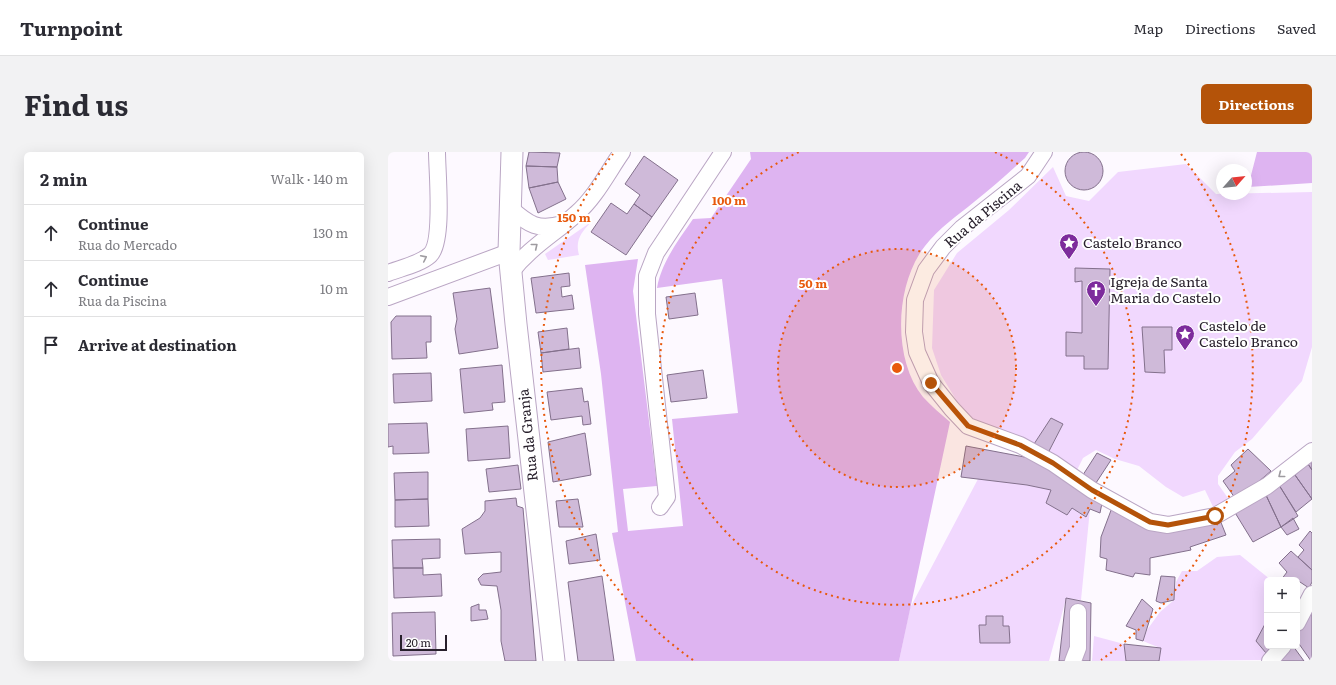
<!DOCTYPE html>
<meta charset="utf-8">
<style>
body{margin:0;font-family:Literata,serif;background:#f2f2f3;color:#2b2b33}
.controls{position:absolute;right:12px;bottom:12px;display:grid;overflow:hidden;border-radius:6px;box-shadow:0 4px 16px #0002}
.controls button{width:36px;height:36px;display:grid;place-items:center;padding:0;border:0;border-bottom:1px solid #e1e1e2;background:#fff;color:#2b2b33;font:20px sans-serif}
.compass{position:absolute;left:828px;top:12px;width:36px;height:36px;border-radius:50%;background:#fff;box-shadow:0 4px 16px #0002;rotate:63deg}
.scale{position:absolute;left:12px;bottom:10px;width:47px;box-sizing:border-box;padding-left:4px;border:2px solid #28202c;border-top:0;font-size:11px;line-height:14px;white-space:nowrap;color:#28202c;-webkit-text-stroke:3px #fff;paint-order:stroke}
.stop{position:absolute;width:12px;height:12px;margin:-9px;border:3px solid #b45309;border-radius:50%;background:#fff}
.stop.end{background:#b45309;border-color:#fff;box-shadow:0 1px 4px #0008}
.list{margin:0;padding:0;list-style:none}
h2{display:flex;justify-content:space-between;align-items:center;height:52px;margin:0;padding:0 16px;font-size:17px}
h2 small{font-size:13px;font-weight:400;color:#7c7c81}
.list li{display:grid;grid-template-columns:26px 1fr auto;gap:12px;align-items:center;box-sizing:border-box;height:56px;padding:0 16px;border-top:1px solid #e1e1e2}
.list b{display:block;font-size:15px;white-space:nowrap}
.list p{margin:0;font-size:13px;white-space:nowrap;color:#7c7c81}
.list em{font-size:13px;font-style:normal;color:#7c7c81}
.icon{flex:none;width:22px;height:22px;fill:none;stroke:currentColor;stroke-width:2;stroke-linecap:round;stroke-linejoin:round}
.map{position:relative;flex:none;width:924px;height:509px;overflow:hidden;border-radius:6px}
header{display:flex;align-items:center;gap:24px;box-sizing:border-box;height:56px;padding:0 20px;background:#fff;border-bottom:1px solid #e1e1e2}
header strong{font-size:19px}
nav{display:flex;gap:22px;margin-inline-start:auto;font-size:14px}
.intro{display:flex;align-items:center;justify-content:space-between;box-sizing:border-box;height:96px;padding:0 24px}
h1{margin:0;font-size:28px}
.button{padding:10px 18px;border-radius:6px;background:#b45309;color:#fff;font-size:14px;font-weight:700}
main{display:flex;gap:24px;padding:0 24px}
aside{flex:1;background:#fff;border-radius:6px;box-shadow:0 4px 16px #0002}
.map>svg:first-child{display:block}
</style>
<header>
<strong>Turnpoint</strong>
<nav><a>Map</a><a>Directions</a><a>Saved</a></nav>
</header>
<div class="intro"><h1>Find us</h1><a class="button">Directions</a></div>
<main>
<aside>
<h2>2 min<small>Walk · 140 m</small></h2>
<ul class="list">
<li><svg class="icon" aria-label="ahead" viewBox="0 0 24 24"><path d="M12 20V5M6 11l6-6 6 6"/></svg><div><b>Continue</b><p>Rua do Mercado</p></div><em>130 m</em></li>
<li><svg class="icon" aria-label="ahead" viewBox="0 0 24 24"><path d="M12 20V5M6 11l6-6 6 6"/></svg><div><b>Continue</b><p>Rua da Piscina</p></div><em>10 m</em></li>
<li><svg class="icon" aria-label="arrive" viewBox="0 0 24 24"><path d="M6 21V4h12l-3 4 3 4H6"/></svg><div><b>Arrive at destination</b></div></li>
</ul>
</aside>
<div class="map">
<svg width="924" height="509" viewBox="0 0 924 509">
<rect width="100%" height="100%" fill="#fdf9ff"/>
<path fill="#f1d8fe" d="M798,12L828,42L924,40V195L914,229L864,287L847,300L830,324V332L842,349L827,359L817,338L795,345L778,335L751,314L727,307L708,298L695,306L689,318L660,301L675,273L663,266L646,292L578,264L553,223L544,196L546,138L569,101L621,58L665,15L678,44L701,49L730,20Z
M203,70C193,81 187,88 191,103L160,108L157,102Z
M590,327L639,333L663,338L658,351L679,363L684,356L697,365L702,357L693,448L678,447L661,509H511L522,456Z
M852,403L883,428H879V474L868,489L878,501L875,508L771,509L772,496L755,489L759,478L772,460L786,448L788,430L794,419H809L829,405Z
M706,484L736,492L738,509H704Z"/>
<path fill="#deb4f1" d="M362,0H641L637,6C620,21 604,36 586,50C569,64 551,76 537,94C507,132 504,207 535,245C543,254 553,262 562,270L511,509H248L224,381L230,380L213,222L197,113L250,107L245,139L269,334L235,337L240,379L295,374L284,267L350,261L334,127L269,136C274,109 290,89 305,67L323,66L363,7Z
M869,0H924V31L860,35Z"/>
<path fill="#cfbad9" stroke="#83708c" d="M677 19a19 19 0 1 1 38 0a19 19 0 1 1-38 0Z
M141,0L172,1L169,15L138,14Z
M256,4L290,28L264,65L246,52L252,43L237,32Z
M138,14L169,15L170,30L141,36Z
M170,30L178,47L150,61L141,36Z
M223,51L239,62L246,52L264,65L238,103L203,80Z
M687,116L722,117L720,217H696V204H678V180L694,181V129L687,130Z
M181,121L182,134L173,135L174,145L184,143L186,157L148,161L143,126Z
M102,136L110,196L71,202L67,177L69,167L65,141Z
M307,141L310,163L281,167L278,145Z
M8,164H43V190H38L39,206L4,207L3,170Z
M754,175H784V198H776L777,221L757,220Z
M179,176L181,197L153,201L150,180Z
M191,196L193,216L155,220L153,201Z
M114,213L117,250L104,251L105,258L76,261L72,217Z
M315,218L319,246L283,250L279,223Z
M43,221L44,249L6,251L5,222Z
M194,236L196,250L200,249L203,272L195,273L194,264L163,268L159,240Z
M663,266L675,272L660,301L646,292Z
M39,271L41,301L5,302V294L0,295V272Z
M120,274L122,306L80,309L78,277Z
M197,281L203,323L165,330L160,290Z
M578,294L647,307L715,346L712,361L702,357L698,365L684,356L679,363L658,351L663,338L639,333L573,325Z
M860,297L883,319L862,337L847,346L835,329L847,319L843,313Z
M709,301L723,308L706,334L693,326Z
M924,308V318L920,312Z
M920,312L924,318V347L907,323Z
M130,313L133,337L101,340L98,317Z
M40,320V347L7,348L6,321Z
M907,323L924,347L908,360L891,333Z
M891,333L910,364L893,375L877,341Z
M877,341L893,375L865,390L846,359Z
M128,346L129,354L135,356L148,509H117L113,489V458L109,434L93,433L90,427L95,422L113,420V400L77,402L74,377L92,366L97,359V349Z
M40,347L41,374L7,375V348Z
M190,347L195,375H171L168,349Z
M725,353L802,375L832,368L838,383L802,395L803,398L762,406V423L747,421L745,425L718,418L719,407L712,405L713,385Z
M905,366L911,377L899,383L893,375Z
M922,379L924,381V418L910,405L916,398L911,393Z
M208,382L212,408L181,412L178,389Z
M52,387V406L34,407L35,416H5L4,388Z
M903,399L924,418V430L921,436L906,426L904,428H893L899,420L891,411Z
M5,416H35V423L53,422L54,444L6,446Z
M214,424L226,509H190L180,430Z
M773,424L787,425L786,448L773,451L768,449Z
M678,446L703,451L702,509H671Z
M754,447L765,457L755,489L748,487V478L738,474Z
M91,452V458H98L100,467L83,469V455Z
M924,453V509H923L909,489V479Z
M47,460L48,502L5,504L4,461Z
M598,464H615V474H621L622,491H592L591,473H598Z
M877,472L879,474V494H883L878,501L868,489Z
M736,492L773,496L771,509H738Z
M905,494L916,509H891Z"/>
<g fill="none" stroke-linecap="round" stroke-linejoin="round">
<defs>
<path id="minor" d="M656,0L640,24L574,76L555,95L538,118L527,148L526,180L529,200L543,231L564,257L580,274L632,293L665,311L704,338L762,370L780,373L827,364L879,334L924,299
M122,56C141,73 150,79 175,72
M123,120C141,96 166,82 188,62C207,46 220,20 234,0
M0,121C13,116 32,112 42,103C56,90 49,20 49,0
M0,145L121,100
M272,355L279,345L259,162V124L268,101L335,0
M909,471L924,442
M685,509L690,496V460
M882,509L895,494"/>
<path id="major" d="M124,0L121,100L128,172L166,509"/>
</defs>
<use href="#minor" stroke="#baa6c4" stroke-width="18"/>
<use href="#major" stroke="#baa6c4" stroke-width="23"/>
<use href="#minor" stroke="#fff" stroke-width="16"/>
<use href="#major" stroke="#fff" stroke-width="21"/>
</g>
<defs><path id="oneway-chevron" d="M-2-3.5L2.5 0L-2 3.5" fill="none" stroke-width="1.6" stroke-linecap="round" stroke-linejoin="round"/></defs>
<g stroke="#9e9ba0">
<use href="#oneway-chevron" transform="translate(147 94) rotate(-39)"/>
<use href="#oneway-chevron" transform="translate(36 106) rotate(-26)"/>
<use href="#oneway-chevron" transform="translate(893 323) rotate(142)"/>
</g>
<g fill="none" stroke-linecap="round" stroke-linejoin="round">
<path stroke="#b45309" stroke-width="5" d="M543,231L580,274L632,293L665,311L704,338L762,370L780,373L827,364"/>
</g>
<circle cx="509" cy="216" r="119" fill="#e8590c" fill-opacity=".12"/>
<g fill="none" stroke="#e8590c" stroke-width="2" stroke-dasharray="2 4">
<circle cx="509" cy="216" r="119"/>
<path d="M607 0A237 237 0 1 1 411 0"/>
<path d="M305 508A356 356 0 0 1 225 2M793 2A356 356 0 0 1 713 508"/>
</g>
<defs>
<symbol id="sight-pin" viewBox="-11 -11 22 30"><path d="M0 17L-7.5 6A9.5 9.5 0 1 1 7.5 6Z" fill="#7d2c9c" stroke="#fff"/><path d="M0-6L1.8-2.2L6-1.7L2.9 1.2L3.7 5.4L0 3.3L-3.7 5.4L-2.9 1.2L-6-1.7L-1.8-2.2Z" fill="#fff"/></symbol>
<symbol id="church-pin" viewBox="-11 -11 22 30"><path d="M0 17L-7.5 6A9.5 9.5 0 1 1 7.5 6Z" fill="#7d2c9c" stroke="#fff"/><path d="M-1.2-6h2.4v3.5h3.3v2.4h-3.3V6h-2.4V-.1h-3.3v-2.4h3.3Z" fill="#fff"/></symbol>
</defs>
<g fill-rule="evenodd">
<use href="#sight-pin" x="670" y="80" width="22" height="30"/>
<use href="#church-pin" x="697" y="127" width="22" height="30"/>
<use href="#sight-pin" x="786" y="171" width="22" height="30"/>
</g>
<g text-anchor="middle" stroke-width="4" stroke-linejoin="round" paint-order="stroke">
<g font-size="14" fill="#28202c" stroke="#fff">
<text transform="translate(595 62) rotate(-40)" y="5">Rua da Piscina</text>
<text transform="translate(140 283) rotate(-96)" y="5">Rua da Granja</text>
</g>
<g font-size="14" fill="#28202c" stroke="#fff" text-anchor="start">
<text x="695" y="96">Castelo Branco</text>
<text x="722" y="135">Igreja de Santa<tspan x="722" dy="16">Maria do Castelo</tspan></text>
<text x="811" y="179">Castelo de<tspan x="811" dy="16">Castelo Branco</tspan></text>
</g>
</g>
<circle cx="509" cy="216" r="6" fill="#e8590c" stroke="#fff" stroke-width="2"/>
<g font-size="12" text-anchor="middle" font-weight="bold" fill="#e8590c" stroke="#fff" stroke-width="4" stroke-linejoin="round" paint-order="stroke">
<text x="341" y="53">100 m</text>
<text x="186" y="70">150 m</text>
<text x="425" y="136">50 m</text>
</g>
</svg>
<div class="controls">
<button>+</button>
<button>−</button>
</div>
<svg class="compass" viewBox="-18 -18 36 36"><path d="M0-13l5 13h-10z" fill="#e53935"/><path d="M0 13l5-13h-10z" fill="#7c7c81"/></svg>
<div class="scale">20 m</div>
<div class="stop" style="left:827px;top:364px"></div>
<div class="stop end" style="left:543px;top:231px"></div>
</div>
</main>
